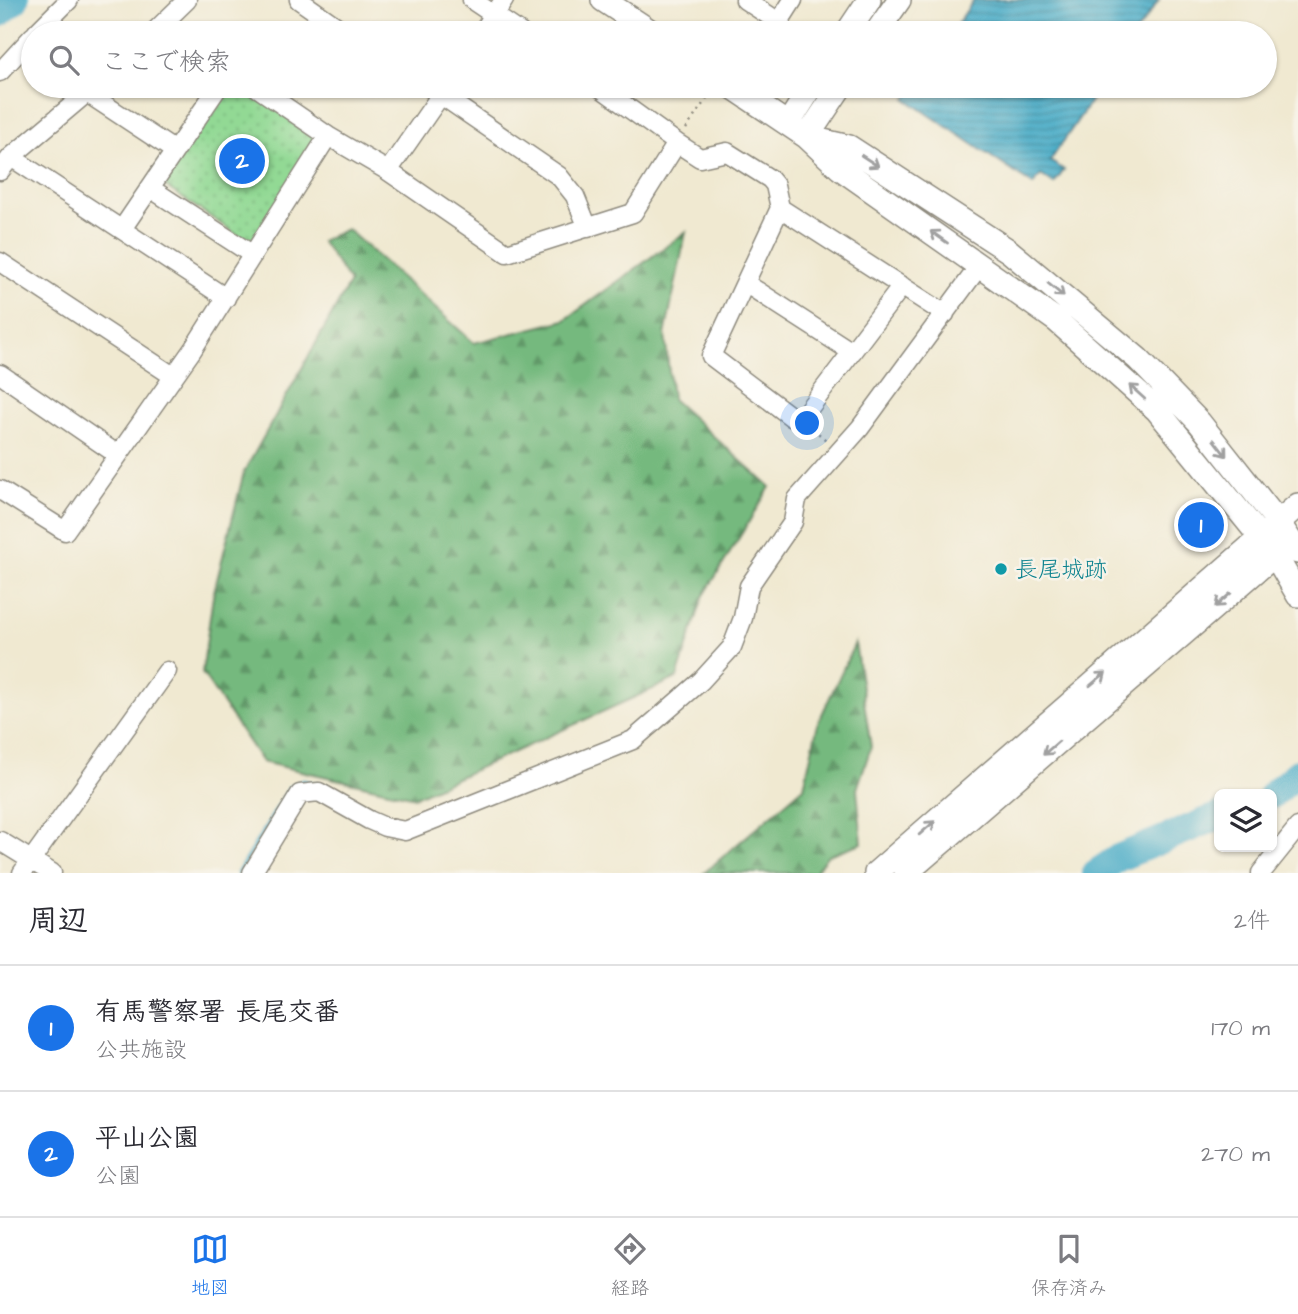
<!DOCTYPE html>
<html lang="ja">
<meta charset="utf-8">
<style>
body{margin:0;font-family:"Architects Daughter","Klee One",sans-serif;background:#f2f2f3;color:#2b2b33}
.controls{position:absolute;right:21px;bottom:21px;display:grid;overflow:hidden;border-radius:10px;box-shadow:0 2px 5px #0004}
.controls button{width:63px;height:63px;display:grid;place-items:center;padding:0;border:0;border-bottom:2px solid #e1e1e2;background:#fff;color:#2b2b33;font:35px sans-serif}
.you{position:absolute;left:808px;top:424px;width:24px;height:24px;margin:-18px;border:5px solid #fff;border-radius:50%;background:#1a73e8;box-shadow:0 0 0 10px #1a73e833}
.badge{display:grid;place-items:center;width:46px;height:46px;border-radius:50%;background:#1a73e8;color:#fff;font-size:23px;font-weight:700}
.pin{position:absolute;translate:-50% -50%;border:4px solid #fff;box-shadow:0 2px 7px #0006}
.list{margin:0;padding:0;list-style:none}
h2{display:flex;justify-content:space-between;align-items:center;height:91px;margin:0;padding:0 28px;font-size:30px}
h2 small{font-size:23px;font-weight:400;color:#7c7c81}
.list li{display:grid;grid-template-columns:46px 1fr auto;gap:21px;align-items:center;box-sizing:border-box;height:126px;padding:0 28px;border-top:2px solid #e1e1e2}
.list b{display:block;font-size:26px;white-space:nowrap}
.list p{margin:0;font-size:23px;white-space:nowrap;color:#7c7c81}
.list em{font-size:23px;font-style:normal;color:#7c7c81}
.icon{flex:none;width:38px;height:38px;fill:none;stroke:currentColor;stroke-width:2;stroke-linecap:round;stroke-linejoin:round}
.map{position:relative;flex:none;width:1298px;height:873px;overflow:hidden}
.search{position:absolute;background:#fff;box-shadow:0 2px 5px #0004;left:21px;right:21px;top:21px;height:77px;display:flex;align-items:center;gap:18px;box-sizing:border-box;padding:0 24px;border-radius:38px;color:#7c7c81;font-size:26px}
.sheet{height:343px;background:#fff}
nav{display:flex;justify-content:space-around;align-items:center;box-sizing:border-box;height:98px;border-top:2px solid #e1e1e2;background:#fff;font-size:19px;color:#7c7c81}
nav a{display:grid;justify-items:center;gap:4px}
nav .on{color:#1a73e8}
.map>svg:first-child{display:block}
</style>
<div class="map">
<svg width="1298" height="873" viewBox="0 0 1298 873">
<defs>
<pattern id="green-dots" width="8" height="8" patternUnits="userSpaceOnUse" patternTransform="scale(1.75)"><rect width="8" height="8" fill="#92d994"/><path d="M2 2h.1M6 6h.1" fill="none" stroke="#7eba80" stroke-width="1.8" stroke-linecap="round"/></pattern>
<pattern id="forest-firs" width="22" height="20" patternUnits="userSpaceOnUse" patternTransform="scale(1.75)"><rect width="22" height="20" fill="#75b97e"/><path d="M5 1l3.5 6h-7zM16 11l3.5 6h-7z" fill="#609767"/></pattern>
<pattern id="water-rules" width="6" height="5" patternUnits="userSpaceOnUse" patternTransform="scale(1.75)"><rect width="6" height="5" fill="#48acc7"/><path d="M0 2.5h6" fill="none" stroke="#3c8ca2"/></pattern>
</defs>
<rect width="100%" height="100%" fill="#f7f3e8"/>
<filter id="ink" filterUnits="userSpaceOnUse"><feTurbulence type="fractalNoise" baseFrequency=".0143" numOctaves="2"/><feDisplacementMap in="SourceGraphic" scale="14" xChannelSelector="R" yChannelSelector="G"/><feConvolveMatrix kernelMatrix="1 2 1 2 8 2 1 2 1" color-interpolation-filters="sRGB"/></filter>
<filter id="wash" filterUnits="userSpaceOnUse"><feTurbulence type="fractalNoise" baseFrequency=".00686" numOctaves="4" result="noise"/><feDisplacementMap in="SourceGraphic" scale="28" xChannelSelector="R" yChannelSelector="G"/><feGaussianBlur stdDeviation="1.57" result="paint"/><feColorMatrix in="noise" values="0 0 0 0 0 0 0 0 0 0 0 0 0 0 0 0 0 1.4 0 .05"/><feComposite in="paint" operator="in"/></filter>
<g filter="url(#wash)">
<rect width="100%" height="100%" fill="#f0e9d1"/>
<path fill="url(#green-dots)" stroke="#5e8260" stroke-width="2" d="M227,86H243L321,138L251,244L162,184Z"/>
<path fill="url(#forest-firs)" stroke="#507254" stroke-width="2" d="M347,229L474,343L565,320L686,232L665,335L672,399L770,487L703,597L677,678L415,797L262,762L202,673L213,596L244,472L350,282L321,241Z
M855,643L871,747L857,789L862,843L828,855L814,873H704L804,787L818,723Z"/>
<path fill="url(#water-rules)" stroke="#3a6c79" stroke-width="2" d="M974,0H1159L1136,33H951Z
M915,86H1101L1050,161L1064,170L1054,184L1041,175L1033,185L906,99Z"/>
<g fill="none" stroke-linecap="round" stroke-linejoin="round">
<path stroke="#48acc7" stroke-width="4.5" d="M238,873L290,788L303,781L324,786"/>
<path stroke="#48acc7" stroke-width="28" d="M0,13L15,0
M1272,795L1298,773
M1096,873L1118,858L1219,816"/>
</g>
</g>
<g filter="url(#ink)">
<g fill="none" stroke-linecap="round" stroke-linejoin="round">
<defs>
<path id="minor" d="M299,0L346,33
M472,0L521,33
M745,0L779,22L793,0
M36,33L69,0
M153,33L187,0
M482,33L504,0
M0,72L33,36
M255,86L328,136L388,171
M428,86L559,176L575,196L588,228
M447,86L388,171L507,253L633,213L677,143L598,86
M87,93L175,151
M677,143L700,158L727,152L770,179L775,185L780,208L945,314
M11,157L226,298
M0,171L11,157L95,86
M150,188L253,255
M780,208L711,356L793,418L801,419L902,286
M122,229L219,86
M0,262L173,376
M745,283L852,352
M0,374L118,455
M0,490L65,531L193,349L328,136
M0,841L52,873
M22,873L167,671
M252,873L300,794L319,792L369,820L385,827L405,831L633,740L701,681L732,647L743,618L749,586L793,522L797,499L860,428L980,265
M1261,873L1298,827"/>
<path id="tertiary" d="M603,0L653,33
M847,33L869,0
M876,33L899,0
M731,86L807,137L840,168L1056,320L1157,410L1275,555L1298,595
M788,124L812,86
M807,137L841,86
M810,138L849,147L1009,251L1138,359L1199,422L1278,522L1298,552
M876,873L1298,505
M906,873L1285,546"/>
</defs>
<use href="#minor" stroke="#8e8a7e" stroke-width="21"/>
<use href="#tertiary" stroke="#8e8a7e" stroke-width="26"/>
<path stroke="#8e8a7e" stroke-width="2.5" stroke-dasharray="2 5" stroke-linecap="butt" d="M686,129L707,98
M813,429L826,440"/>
<use href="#minor" stroke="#fff" stroke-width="18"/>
<use href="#tertiary" stroke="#fff" stroke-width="23"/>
</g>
<defs><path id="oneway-shaft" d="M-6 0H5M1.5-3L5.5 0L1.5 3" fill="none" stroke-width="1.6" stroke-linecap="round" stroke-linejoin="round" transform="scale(1.75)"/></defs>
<g stroke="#a0a0a0">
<use href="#oneway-shaft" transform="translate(870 161) rotate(33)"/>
<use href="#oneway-shaft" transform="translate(939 237) rotate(-145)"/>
<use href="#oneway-shaft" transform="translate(1056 290) rotate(40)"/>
<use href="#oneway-shaft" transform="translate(1137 392) rotate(-138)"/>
<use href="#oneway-shaft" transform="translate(1220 448) rotate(52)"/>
<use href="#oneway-shaft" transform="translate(1223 600) rotate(139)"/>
<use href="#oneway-shaft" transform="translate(1098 679) rotate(-40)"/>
<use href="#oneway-shaft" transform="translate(1051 748) rotate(139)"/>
<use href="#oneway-shaft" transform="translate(927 828) rotate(-41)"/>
</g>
</g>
<circle fill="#0f9aa8" stroke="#f7f3e8" stroke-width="2.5" cx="1001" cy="569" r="7"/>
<g text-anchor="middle" stroke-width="5" stroke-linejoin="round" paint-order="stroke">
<g font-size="23" fill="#0d838f" stroke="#f7f3e8" text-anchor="start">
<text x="1015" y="577">長尾城跡</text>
</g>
</g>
</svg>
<div class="controls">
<button><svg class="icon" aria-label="layers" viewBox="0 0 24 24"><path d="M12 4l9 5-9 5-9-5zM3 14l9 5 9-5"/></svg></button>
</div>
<div class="you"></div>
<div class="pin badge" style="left:1201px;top:525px">1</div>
<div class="pin badge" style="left:242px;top:161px">2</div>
<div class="search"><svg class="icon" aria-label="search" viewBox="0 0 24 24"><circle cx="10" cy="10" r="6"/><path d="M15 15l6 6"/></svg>ここで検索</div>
</div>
<section class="sheet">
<h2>周辺<small>2件</small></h2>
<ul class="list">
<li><span class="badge">1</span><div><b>有馬警察署 長尾交番</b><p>公共施設</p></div><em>170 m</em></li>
<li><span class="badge">2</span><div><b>平山公園</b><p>公園</p></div><em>270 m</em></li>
</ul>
</section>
<nav>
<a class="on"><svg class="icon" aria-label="map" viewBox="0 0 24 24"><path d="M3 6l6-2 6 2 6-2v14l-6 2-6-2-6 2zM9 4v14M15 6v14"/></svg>地図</a>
<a><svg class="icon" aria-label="directions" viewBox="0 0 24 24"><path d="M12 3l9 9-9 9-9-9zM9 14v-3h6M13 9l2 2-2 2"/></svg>経路</a>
<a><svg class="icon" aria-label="saved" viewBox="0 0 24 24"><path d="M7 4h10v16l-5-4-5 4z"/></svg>保存済み</a>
</nav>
